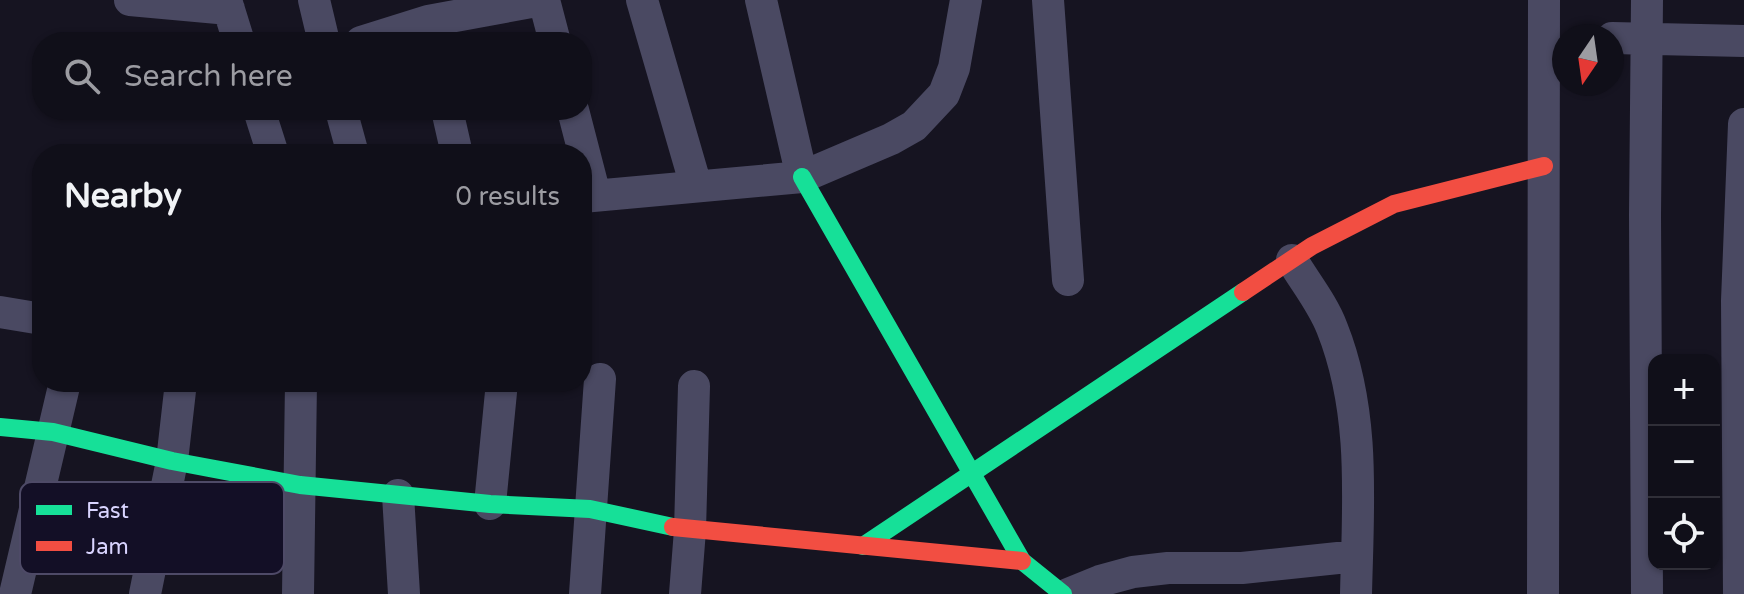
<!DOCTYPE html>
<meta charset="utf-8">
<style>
body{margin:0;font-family:"Varela Round",sans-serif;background:#1e1d26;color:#f1f3f6}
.controls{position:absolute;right:24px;bottom:24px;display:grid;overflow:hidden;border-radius:16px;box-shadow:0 2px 6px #0004}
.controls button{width:72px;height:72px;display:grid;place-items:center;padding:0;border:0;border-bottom:2px solid #302f38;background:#100f19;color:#f1f3f6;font:40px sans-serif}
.compass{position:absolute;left:1552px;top:24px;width:72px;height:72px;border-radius:50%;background:#100f19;box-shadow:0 2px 6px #0004;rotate:193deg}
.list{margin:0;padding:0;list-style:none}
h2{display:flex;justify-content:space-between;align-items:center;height:104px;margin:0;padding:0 32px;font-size:34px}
h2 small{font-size:26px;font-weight:400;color:#9c9ca2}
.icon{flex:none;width:44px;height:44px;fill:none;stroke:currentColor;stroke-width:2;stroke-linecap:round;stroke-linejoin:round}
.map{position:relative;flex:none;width:1744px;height:594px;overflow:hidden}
.search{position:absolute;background:#100f19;box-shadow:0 2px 6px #0004;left:32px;top:32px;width:560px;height:88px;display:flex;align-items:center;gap:20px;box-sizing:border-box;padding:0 28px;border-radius:32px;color:#9c9ca2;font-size:30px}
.panel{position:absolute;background:#100f19;box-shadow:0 2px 6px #0004;left:32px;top:144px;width:560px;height:248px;border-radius:32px}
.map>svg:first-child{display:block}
</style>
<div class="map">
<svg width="1744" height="594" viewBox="0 0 1744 594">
<rect width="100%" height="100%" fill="#161421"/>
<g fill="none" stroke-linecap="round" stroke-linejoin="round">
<path stroke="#4a4962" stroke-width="32" d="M130,0L229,9
M226,0L239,42
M314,0L324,42
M544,0L555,42
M642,0L696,186
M761,0L802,177
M1048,0L1068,280
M1647,0L1645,215L1647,594
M1612,38L1744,41
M361,42L428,21L542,0
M259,110L273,154
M341,110L353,154
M447,110L457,154
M573,110L595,195
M582,197L802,177L891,139L914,126L944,94L954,68L966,0
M1292,260C1305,282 1323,304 1332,328C1366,413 1358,505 1356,594
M0,312L42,319
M398,495L404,594
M490,504L502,382
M15,594L65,382
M145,594L172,461L181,382
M298,594L301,382
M585,594L600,379
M685,594L690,530L694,386
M1068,594L1100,581L1133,572L1168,568H1242L1357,556
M1543,594L1544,0
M1739,594L1737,301L1744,124"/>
<path stroke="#16e098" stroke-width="18" d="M802,177L1022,561L1063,594
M0,427L53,432L172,461L300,485L490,504L590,509L673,527
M863,546L1243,292"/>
<path stroke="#f24e42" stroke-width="18" d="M1243,292L1312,246L1394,204L1544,166
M673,527L1022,561"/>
</g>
<rect x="20" y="482" width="264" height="92" rx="12" fill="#130f26" stroke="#4e4a67" stroke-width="2"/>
<rect x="36" y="505" width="36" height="10" fill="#16e098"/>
<rect x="36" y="541" width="36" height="10" fill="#f24e42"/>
<g font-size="22" fill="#d9d4ff">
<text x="86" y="518">Fast</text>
<text x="86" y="554">Jam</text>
</g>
</svg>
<div class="controls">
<button>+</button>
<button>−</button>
<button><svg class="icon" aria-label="locate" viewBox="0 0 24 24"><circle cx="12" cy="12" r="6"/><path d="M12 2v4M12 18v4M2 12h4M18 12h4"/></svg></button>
</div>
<svg class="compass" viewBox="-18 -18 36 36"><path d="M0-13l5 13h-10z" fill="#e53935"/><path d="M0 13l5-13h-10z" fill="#9c9ca2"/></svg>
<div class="search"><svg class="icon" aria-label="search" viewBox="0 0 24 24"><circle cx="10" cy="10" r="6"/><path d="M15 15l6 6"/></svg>Search here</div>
<section class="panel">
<h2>Nearby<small>0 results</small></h2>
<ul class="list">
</ul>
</section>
</div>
